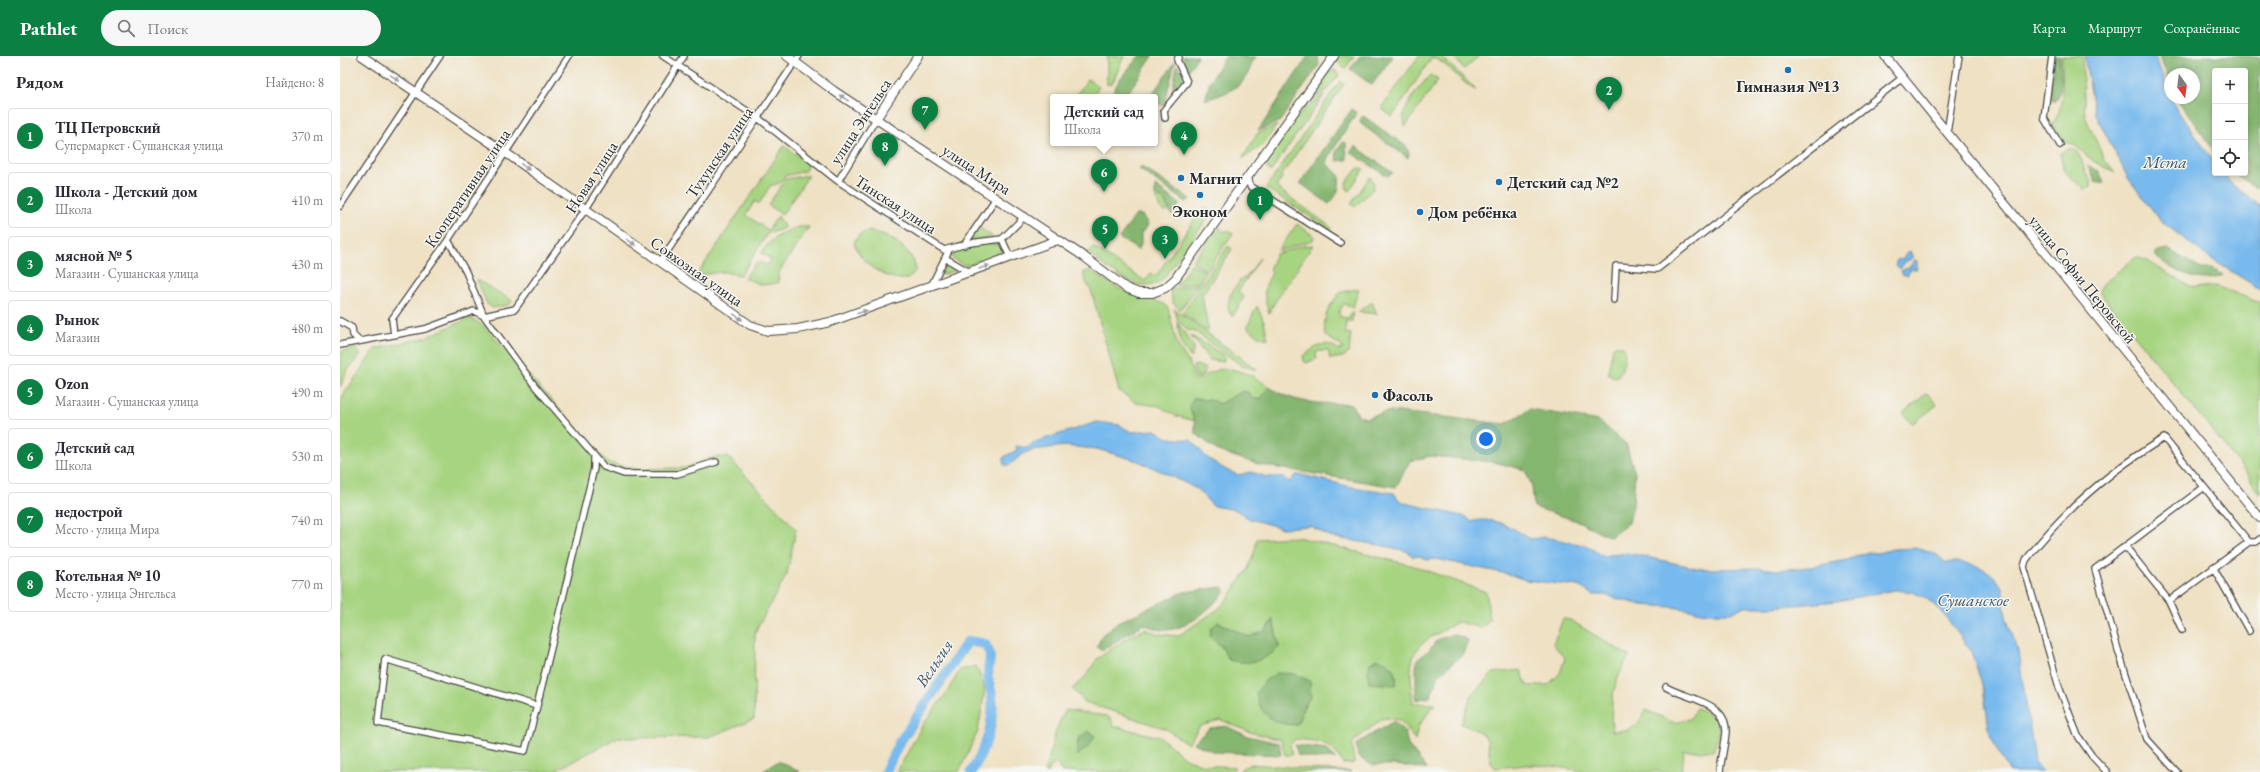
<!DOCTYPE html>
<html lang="ru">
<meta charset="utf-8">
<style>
body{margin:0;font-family:"EB Garamond",serif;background:#f7f7f7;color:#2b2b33}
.controls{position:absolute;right:12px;top:12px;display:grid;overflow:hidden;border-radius:4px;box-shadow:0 2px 6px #0003}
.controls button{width:36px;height:36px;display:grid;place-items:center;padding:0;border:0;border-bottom:1px solid #e1e1e2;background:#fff;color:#2b2b33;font:20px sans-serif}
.compass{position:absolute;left:1824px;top:12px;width:36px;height:36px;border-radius:50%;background:#fff;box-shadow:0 2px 6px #0003;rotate:166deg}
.you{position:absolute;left:1146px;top:383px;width:14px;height:14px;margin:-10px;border:3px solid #fff;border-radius:50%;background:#1a73e8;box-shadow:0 0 0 6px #1a73e833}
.badge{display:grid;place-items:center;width:26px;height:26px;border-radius:50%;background:#0b8043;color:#fff;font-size:13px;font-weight:700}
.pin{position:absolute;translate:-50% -33px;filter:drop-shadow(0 1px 2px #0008)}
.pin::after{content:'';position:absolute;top:21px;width:14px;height:12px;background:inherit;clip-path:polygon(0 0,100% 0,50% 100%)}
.popup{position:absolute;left:710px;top:38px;width:108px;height:52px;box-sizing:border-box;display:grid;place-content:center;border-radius:4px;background:#fff;filter:drop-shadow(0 1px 3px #0005);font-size:13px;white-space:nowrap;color:#7c7c81}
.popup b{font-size:15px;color:#2b2b33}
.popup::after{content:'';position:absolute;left:50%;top:100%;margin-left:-8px;border:8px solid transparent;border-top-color:#fff}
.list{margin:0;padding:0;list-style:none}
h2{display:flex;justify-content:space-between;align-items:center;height:52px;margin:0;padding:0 16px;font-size:17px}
h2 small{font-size:13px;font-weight:400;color:#7c7c81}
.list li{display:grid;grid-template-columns:26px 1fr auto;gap:12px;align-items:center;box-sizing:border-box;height:56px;margin:0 8px 8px;padding:0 8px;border:1px solid #e1e1e2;border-radius:4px}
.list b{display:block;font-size:15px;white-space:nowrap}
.list p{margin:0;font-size:13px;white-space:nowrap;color:#7c7c81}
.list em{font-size:13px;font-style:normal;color:#7c7c81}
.icon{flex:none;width:22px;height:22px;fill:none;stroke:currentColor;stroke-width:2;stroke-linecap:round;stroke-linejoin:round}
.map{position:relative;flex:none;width:1920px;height:716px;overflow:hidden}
header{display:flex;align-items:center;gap:24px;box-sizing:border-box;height:56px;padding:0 20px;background:#0b8043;color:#fff}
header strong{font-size:19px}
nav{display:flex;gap:22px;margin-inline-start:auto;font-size:14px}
.search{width:280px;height:36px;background:#f7f7f7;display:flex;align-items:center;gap:10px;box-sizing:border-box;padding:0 14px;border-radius:22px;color:#7c7c81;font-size:15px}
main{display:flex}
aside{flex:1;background:#fff}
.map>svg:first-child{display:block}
</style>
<header>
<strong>Pathlet</strong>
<div class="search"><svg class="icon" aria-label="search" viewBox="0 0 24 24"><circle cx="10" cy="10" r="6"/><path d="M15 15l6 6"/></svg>Поиск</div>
<nav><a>Карта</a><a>Маршрут</a><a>Сохранённые</a></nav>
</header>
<main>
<aside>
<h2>Рядом<small>Найдено: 8</small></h2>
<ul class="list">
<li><span class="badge">1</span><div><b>ТЦ Петровский</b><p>Супермаркет · Сушанская улица</p></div><em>370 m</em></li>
<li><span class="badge">2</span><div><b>Школа - Детский дом</b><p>Школа</p></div><em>410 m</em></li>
<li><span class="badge">3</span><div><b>мясной № 5</b><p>Магазин · Сушанская улица</p></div><em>430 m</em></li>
<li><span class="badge">4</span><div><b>Рынок</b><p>Магазин</p></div><em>480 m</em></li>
<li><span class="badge">5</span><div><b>Ozon</b><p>Магазин · Сушанская улица</p></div><em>490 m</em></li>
<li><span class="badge">6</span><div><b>Детский сад</b><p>Школа</p></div><em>530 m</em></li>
<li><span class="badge">7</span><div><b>недострой</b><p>Место · улица Мира</p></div><em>740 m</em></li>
<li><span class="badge">8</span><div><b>Котельная № 10</b><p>Место · улица Энгельса</p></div><em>770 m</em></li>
</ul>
</aside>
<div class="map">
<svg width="1920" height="716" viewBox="0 0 1920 716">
<rect width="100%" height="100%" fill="#f6f6f2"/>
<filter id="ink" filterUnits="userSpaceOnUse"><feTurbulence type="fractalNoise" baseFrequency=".025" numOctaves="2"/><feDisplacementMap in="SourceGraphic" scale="8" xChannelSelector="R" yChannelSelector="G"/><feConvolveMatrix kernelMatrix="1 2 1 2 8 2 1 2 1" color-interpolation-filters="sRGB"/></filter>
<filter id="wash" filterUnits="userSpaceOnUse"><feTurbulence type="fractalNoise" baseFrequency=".012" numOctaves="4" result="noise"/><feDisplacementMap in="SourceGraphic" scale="16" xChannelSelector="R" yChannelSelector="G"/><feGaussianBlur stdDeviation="0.9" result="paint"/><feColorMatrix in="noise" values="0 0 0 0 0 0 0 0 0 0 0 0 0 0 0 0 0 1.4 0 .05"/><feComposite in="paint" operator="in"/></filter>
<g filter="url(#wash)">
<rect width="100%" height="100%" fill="#efe1c3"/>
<path fill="#a7d481" stroke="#698056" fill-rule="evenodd" d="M767,0H784L773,26L767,29Z
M998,0H1014L1005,13L995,4Z
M1079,0H1101L1136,34C1121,28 1110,8 1092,1L1052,61L1041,52Z
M1113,0H1139L1124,13Z
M1722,0H1742L1745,60L1765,105L1775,117L1753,105L1733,88L1724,86L1712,68C1726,52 1722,21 1722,0Z
M995,14L999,19L988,33L962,52L986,17Z
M1090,19L1098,24L1065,71L1063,58L1075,37Z
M748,23L759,31L752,41L736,39Z
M1000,25L1004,28L941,120L942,122L936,131L992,172L990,174L926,132Z
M985,38L931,115L927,113V103L954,65L961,56Z
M937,69L922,90L902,103L917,78Z
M444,90L468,107L465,115L445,120L440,127L430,130L419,148L415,145L406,159L428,174L438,160L445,172L427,178L401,219L384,216L357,219Z
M1728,93C1742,93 1742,109 1746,118C1749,123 1751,124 1751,130L1745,134C1740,127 1733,125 1728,119C1723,113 1722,104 1720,97Z
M1017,113H1024L1009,135L1007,133L1006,127Z
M469,119L442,159L428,149L446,123Z
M1030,121L1034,127L1033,133L1015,151L1011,148Z
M815,139L823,143L830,155L825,156L820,153Z
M863,151L872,156L823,223C799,242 768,211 748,198L753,191L805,225L811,217L816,220Z
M957,168L974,180L973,184L938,195Z
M458,171H469L439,216L438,227L422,229L404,222L417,206L427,209L431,203L421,197C431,182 441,177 458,171Z
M879,171L885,176L888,174L893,177L867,215L854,207L853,204Z
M640,172L653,181L627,185Z
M528,175C549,179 573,192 576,214L568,223C546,225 520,208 514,186L519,179Z
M648,187L661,189L664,195L629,209H623L612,202C617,188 635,189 648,187Z
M973,189L933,249L929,258C924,240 922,234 932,217L930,211L936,198L962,190Z
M888,190L892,193L862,239L868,272L867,275L842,257Z
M1796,201L1808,205L1828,218L1854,232L1877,230L1920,247V438L1901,410L1759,236L1761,230Z
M920,202L898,236L904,241L893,260L891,259C883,244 894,233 903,221L906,222Z
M610,207L619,213L602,219C601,213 604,210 610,207Z
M851,208L866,216L860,226L836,230Z
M747,215H751L780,233L824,248L828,252L837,288L850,309L854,321L858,323C864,322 867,318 872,316C891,307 915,320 929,331L921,343L913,344L903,335L879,348L869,343L851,357L855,365L836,360L819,350L796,347L779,335L751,234L744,223V216Z
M137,224L173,245L168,249L153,252L147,248Z
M859,228L840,254L833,247L830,234Z
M1019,233L1013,251L1004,248L999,256L1000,261L1009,262L1011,256H1013L1012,265H1006L1005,277L1011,278L1009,297L1003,301L990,303L988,294L976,296L977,303L966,307L964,305L963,300C976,291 985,282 999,294L1004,292L986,280C981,263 989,249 1001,236Z
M1032,246L1037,258L1018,256Z
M917,250L924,266L928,283L918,280L907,271Z
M834,253L918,314L902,310L853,274L848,275L838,264Z
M130,262L144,270L268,407L298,413L345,412L374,401H388L456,473L447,518L415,576L414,663L369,681L276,682L213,716H0V344L35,293L84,282Z
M837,266L854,291L851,302L841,288Z
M850,279L882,298L885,303L882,306L870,304Z
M1273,290H1283C1287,297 1283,314 1278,320L1273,321L1268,317Z
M15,292L21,298L7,315L0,331V296Z
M857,309L866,313L863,319L859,321L856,320L853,310Z
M1587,337L1597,349L1572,368L1563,357Z
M957,481L1074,510L1146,536L1150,563L1142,572L1118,566C1072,591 1067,592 1073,647L1095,648L1078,671L1075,684L1060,664L1043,662L1012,687L1014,707L1003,708C990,684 980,686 955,683L950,689L952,699H945L941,684L910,676L881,664L860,670L848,688L826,673L745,646L732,633L746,620L757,603L793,578L805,573L819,578L838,580L877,554L889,542L897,528L907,515L915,494L917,483ZM933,564L939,591L889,604L881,590L870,580L878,566L909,581L925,575ZM971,640L964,650L957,669L933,664Z
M1223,563L1230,564L1289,600C1273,627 1270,644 1272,675C1293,675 1296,672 1306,654L1335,667L1350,663L1357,652C1383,663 1382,671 1373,695H1344L1342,716H1248L1212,710L1186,709L1155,712C1146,703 1151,692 1146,682C1142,675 1128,671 1121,668L1132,638L1153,617L1181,614L1187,630L1208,629L1220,617L1225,602L1213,588Z
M636,610L645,633L638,675L619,716H557L583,668L606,638L620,614Z
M726,654L766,660L771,663L774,670L820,681L845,702L863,709L895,711L891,716H735L733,714V716H722L716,707L710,712L709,716H705C712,694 713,674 726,654Z
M911,708L1011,716H899L902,712Z"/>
<path fill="#85b66f" stroke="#58704d" d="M799,0H813L785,41H770L780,23Z
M844,0H858L849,14L844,11L842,5Z
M886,0L916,1C910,9 911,13 906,21C899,33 879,40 865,44L870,25Z
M968,0H978L979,9L940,65L918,75Z
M1020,0H1053L1032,29L1010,13Z
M1714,0H1720C1720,15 1725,34 1714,46L1710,39Z
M1820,0H1907L1920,2V135L1894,117H1905V15H1875V96L1836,42H1854V18H1830V27Z
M835,6L824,50L815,46V41H810Z
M837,9L845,25L837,37L832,36Z
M1012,53L1017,56L988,102L987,108L999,119C1000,132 998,139 989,148L960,127Z
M1023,60L1066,90L1069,97L1068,102L1021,68L1020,64Z
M1004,85L1006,87L1007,104L997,105L996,96Z
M1015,90L1053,117L1047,120L1010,96Z
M1747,109L1759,115L1764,126L1756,127Z
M800,111L805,113L850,143L846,146L799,113Z
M815,130L840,148L832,159L823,143L815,139Z
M796,159H802L808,168L805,174L801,176V189L798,194L779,182Z
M1828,193L1861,213H1872L1883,219C1861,231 1831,214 1814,199L1817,195Z
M929,331C957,349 979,347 1011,348L1019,360L1026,362L1051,355L1165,368L1190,353L1259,365L1286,388L1295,417L1293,449L1289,467L1270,481L1240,466L1194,451L1192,430L1185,414L1154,406L1091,400L1070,405L1056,431L920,409L878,395L855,377V365L849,350L854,342L864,344L869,343L879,348L903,335L909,337L913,343H921Z
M882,531L886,535C871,551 849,574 824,574C818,574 809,570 803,568L763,594L757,591L762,579L774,569L789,561L844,536Z
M933,563L939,591C924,606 909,609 889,604L881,590L870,580L871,573L878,566L909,581L925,575Z
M1113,578L1128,584L1123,598L1099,619L1090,641L1076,644V605L1089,594L1097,584Z
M1038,603C1051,607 1058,615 1056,629L1029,627L1028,616L1030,607Z
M937,617L954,618L970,625L971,640L964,650L957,669C934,669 920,659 916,637L926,624Z
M1054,665L1065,676L1068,689L1087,713L1055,709H1032L1018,701L1016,688Z
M886,670L907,680L939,687L941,699L875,696L853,687L870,672Z
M748,675L755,680L749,690L737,700L738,683Z
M955,689L986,693L996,702L977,703L958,699Z
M438,705L460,716H422Z"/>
<path fill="#78baed" stroke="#52728c" d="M1744,0H1815L1835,51L1875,107V117H1883L1889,126L1920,150V233L1868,201L1821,165L1788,122L1755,57Z
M1570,195L1573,202L1565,206L1560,213L1555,210L1557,204L1563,203L1565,198Z
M1575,204L1577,205V213H1570L1568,219H1563L1561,215L1569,211Z
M757,366L780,369L790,376L815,374L828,382L851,384L866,401L886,414L898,419L911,416L927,421H943L950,426L956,419H962L1012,431L1054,437L1058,443L1065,447L1127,461L1131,466C1150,459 1175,472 1190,483L1205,481L1248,490L1262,500L1288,497L1362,513L1419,512L1438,514L1470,511L1507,504L1528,496L1538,497L1553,493L1580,492L1596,498L1606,507C1623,503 1648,511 1658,525C1665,535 1663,545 1665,555C1667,569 1675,582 1678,596C1684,632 1689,669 1695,705L1702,716H1670L1658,696L1650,679L1643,632L1631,595L1603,557L1586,542L1572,536L1554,534L1498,545L1433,551H1402L1392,557H1367L1333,551L1302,549L1264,539H1254L1238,530L1185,524L1172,519L1096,503L1087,504L1080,500L1073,501L1069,496L1050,491L991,481L970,470L942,472L910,463L896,454L873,450L857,433L827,418L798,405L757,393L724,390L693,394L683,398L669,409H664V401L677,394L676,390L687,392L695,386Z"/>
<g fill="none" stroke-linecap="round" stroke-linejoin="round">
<path stroke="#78baed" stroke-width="10" d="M545,716L559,687L628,585L645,588C654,604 648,603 648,620C648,627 652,634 652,641C655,666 645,695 631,716"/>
</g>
</g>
<g filter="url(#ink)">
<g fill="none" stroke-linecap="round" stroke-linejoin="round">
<defs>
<path id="street" d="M323,0L418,62L498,125L604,194L630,187L662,183L685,160
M1712,0L1704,62L1720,89
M825,62L824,54L847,26L837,4L839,0
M1607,77L1619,0
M908,120L910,130L1000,187
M498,125L536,63
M0,150L100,0
M662,183L670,201
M108,184L126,216L144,260L195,330L264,411L284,418H337L376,406
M624,189L656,142
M605,202L631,217
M320,206L459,0
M591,230L609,194
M1274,244L1276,210L1317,213L1562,22
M0,265L12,272L13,279L19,285
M54,279L52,263L108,184L229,0
M0,289L85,273L134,255L144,260L175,253L245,154L344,0
M1785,490L1829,545L1842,574
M1873,511L1909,575
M1829,545L1909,486
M1326,631C1346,643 1387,645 1386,676C1385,689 1381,703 1380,716
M197,650L185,695L38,667L45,603L197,650L254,412V401
M1767,716L1752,700L1738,680L1719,631L1684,511L1686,504C1724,454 1771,414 1824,382L1909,486H1916L1920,483
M1837,716L1807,683L1779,597L1755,513L1863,432"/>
<path id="secondary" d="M22,0L166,97L410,269L428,275L458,273L490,266L718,184
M447,0L494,35L743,200L786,232L799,237H812L825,232L835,223L994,0
M536,63L578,0"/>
<path id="primary" d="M1545,0L1920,462"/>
</defs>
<use href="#street" stroke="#484642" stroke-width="8"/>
<use href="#secondary" stroke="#484642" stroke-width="10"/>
<use href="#primary" stroke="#484642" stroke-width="10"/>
<use href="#street" stroke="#fff" stroke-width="5.5"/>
<use href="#secondary" stroke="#fff" stroke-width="8"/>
<use href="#primary" stroke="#fff" stroke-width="8"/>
</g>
<defs><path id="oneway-solid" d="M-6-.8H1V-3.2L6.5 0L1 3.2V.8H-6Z"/></defs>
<g fill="#a0a0a0">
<use href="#oneway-solid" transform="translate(55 22) rotate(34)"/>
<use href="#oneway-solid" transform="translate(504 42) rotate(-146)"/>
<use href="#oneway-solid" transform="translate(185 111) rotate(36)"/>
<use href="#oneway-solid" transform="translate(291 186) rotate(35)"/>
<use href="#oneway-solid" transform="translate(644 211) rotate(-21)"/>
<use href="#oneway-solid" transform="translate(522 256) rotate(-18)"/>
<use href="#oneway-solid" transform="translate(398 261) rotate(35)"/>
</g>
</g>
<g fill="#1f6fb2" stroke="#f6f6f2" stroke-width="1.5">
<circle cx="1448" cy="14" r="4"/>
<circle cx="841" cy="122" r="4"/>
<circle cx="1159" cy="126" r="4"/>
<circle cx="860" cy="139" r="4"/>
<circle cx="1080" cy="156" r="4"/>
<circle cx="1035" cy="339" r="4"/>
</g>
<g text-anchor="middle" stroke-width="3" stroke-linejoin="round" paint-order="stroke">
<g font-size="16" font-weight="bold" fill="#2b2b2b" stroke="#f6f6f2" text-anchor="start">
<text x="1448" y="36" text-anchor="middle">Гимназия №13</text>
<text x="849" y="128">Магнит</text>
<text x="1167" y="132">Детский сад №2</text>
<text x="860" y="161" text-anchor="middle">Эконом</text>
<text x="1088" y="162">Дом ребёнка</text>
<text x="1043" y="345">Фасоль</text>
</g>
<g font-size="16" fill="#2b2b2b" stroke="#f6f6f2">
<text transform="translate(520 65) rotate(-57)" y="6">улица Энгельса</text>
<text transform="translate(379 96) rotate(-56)" y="6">Тухунская улица</text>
<text transform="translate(637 113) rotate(33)" y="6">улица Мира</text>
<text transform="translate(251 121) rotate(-57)" y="6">Новая улица</text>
<text transform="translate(127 132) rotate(-56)" y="6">Кооперативная улица</text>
<text transform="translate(556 148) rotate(33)" y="6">Тинская улица</text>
<text transform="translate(357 215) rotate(35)" y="6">Совхозная улица</text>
<text transform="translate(1743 223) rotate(51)" y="6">улица Софьи Перовской</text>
</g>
<g font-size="17" font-style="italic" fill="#425665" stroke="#f6f6f2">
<text x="1825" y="112">Мста</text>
<text x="1633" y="550">Сушанское</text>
<text transform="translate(594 607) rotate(-56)" y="6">Вельгия</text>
</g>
</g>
</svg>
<div class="controls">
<button>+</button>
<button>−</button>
<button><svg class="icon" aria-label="locate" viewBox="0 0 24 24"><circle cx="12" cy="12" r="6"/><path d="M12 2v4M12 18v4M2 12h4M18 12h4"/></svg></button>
</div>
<svg class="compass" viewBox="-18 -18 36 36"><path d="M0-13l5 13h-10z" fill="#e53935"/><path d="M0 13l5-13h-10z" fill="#7c7c81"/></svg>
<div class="you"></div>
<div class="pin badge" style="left:920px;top:164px">1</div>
<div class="pin badge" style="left:1269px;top:54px">2</div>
<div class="pin badge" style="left:825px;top:203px">3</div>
<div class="pin badge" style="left:844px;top:99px">4</div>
<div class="pin badge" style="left:765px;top:193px">5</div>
<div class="pin badge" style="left:764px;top:136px">6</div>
<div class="popup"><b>Детский сад</b>Школа</div>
<div class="pin badge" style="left:585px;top:74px">7</div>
<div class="pin badge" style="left:545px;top:110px">8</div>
</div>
</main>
